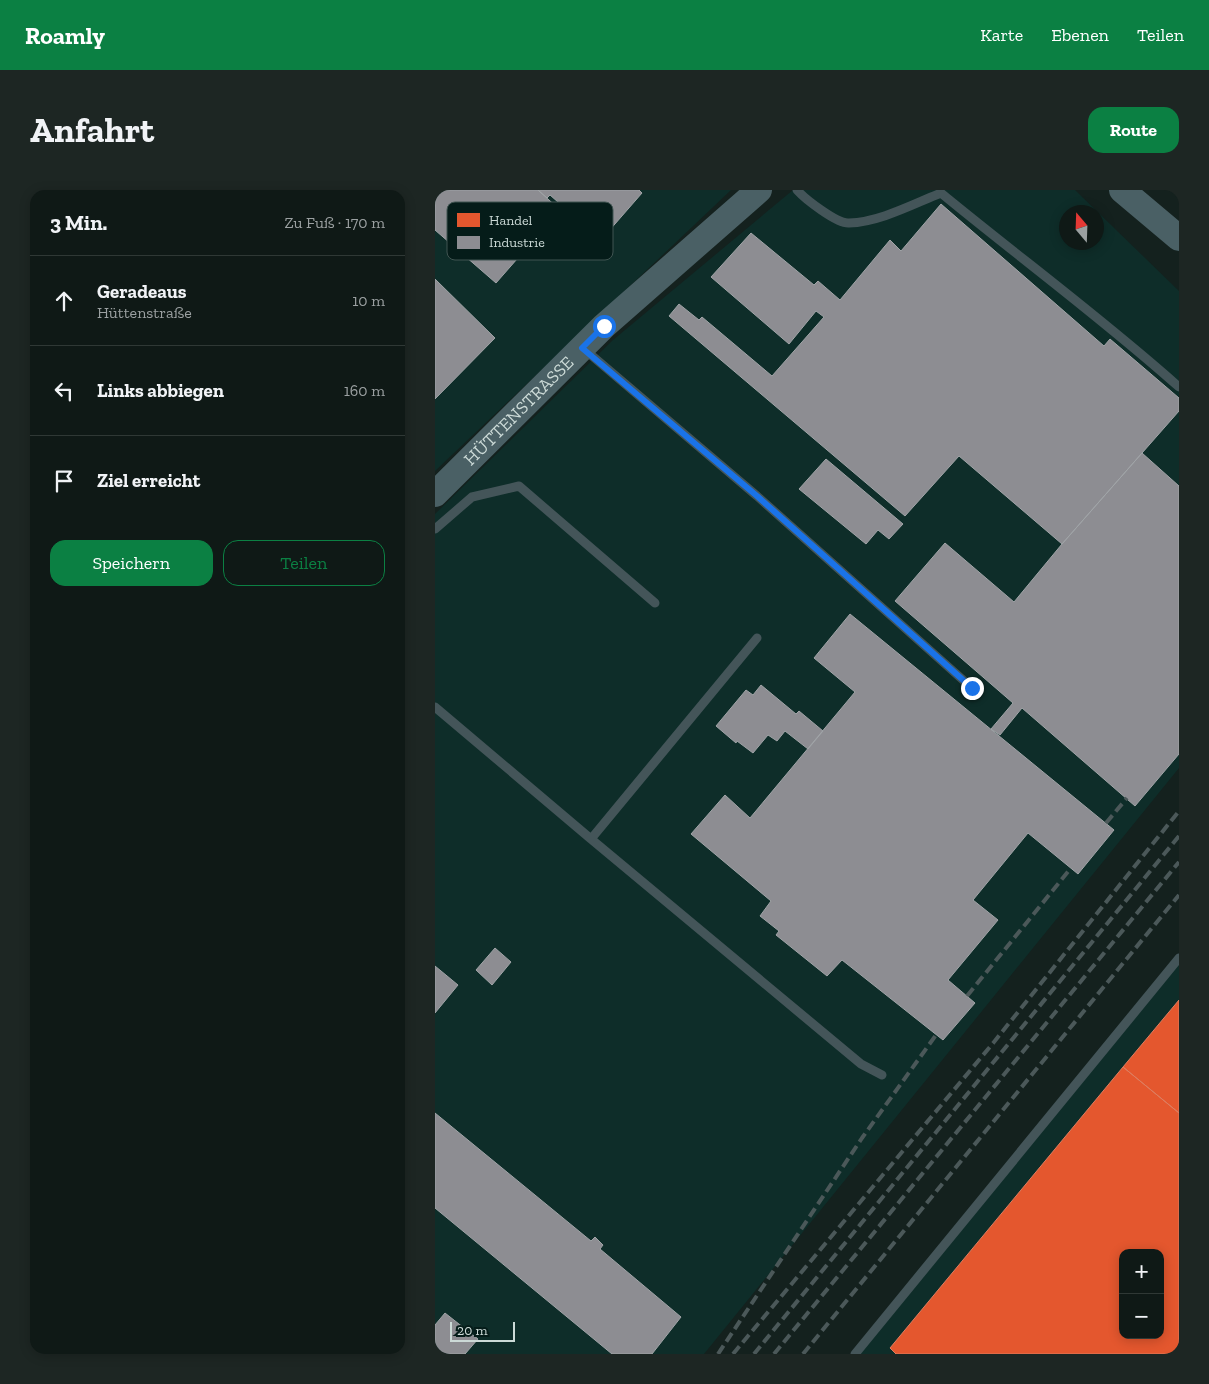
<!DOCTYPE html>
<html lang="de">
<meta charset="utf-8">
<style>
body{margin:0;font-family:"Zilla Slab",serif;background:#1d2623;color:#f1f3f6}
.controls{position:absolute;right:15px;bottom:15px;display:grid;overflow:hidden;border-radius:10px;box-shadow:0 2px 12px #0003}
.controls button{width:45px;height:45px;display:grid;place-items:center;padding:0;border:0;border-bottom:1px solid #2f3835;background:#0f1916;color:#f1f3f6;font:25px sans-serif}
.compass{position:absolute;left:624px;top:15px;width:45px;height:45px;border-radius:50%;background:#0f1916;box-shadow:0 2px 12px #0003;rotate:341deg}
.scale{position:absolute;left:15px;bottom:12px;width:65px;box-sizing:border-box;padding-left:5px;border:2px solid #ccdad7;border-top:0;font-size:14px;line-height:18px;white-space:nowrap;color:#ccdad7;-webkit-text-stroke:4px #051c19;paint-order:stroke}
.stop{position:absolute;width:15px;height:15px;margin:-11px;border:4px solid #1a73e8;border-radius:50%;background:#fff}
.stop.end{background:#1a73e8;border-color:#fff;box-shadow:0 1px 5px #0008}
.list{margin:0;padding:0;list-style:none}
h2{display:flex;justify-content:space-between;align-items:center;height:65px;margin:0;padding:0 20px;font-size:21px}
h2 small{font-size:16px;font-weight:400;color:#9ba0a1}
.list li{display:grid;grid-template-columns:32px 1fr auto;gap:15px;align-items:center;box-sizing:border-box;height:90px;padding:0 20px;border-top:1px solid #2f3835}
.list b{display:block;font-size:19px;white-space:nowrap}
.list p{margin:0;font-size:16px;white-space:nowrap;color:#9ba0a1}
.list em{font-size:16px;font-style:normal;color:#9ba0a1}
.actions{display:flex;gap:10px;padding:15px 20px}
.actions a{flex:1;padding:11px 0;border:1px solid #0b8043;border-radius:15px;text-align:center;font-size:18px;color:#0b8043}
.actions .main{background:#0b8043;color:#fff}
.icon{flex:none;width:28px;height:28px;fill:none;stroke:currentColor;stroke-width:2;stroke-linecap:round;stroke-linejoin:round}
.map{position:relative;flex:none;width:744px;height:1164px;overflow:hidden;border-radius:15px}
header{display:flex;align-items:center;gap:30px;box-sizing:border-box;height:70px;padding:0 25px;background:#0b8043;color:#fff}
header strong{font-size:24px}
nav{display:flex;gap:28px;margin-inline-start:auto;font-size:18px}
.intro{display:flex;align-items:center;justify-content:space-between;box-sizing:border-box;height:120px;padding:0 30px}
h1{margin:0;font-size:35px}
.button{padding:12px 22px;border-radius:15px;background:#0b8043;color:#fff;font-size:18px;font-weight:700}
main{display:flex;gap:30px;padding:0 30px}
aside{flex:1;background:#0f1916;border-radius:15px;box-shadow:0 2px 12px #0003}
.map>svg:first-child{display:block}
</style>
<header>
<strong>Roamly</strong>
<nav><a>Karte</a><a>Ebenen</a><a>Teilen</a></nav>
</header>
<div class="intro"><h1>Anfahrt</h1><a class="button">Route</a></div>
<main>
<aside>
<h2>3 Min.<small>Zu Fuß · 170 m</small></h2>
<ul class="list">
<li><svg class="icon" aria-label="ahead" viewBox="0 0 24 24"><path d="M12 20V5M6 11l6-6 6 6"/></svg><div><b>Geradeaus</b><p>Hüttenstraße</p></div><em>10 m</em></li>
<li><svg class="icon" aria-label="left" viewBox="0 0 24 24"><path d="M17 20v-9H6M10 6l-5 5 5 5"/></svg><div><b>Links abbiegen</b></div><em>160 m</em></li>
<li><svg class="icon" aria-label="arrive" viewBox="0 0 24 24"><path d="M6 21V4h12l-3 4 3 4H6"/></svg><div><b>Ziel erreicht</b></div></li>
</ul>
<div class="actions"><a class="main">Speichern</a><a>Teilen</a></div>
</aside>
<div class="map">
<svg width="744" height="1164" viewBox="0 0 744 1164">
<rect width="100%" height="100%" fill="#14211e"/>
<path fill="#0e2d29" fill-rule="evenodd" d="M0,0H296L0,281Z
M358,0H640L744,101V578L269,1164H0V324L178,150ZM632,22H662V52H632Z
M744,772V1164H423ZM688,1063H725V1145H688Z"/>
<path fill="#e4572e" stroke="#dd7e61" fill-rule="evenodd" d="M744,810V923L688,877Z
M688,877L744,923V1164H461L455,1158ZM688,1063H725V1145H688Z"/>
<path fill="#8d8d92" stroke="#a0a4a7" d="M0,0H103L125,20L61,93L0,40Z
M103,0H204L207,3L166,50L115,5L112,8Z
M506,14L669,156L675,149L744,208V221L627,354L524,266L470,326L234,126L244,114L264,130L267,127L337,186L389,127L381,121L354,154L276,87L316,43L379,95L383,91L405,110L455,50L466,61Z
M0,89L60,148L0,209Z
M707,263L744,296V564L700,616L587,518L565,545L556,539L578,513L460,411L510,353L579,412L627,354Z
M391,269L468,334L454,349L443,340L431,354L364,299Z
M415,424L679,640L643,684L593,643L538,710L563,730L513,790L540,813L508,850L407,770L392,786L341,745L344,741L325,726L336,711L256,644L290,605L315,628L420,502L379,468Z
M326,495L361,524L364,521L388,541L373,559L350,541L342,551L333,545L318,563L302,551L301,553L281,536L311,500L318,505Z
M60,758L76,772L57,795L41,780Z
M0,776L23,795L0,823Z
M0,923L156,1051L160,1047L168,1055L165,1059L246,1127L217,1164H177L0,1018Z
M10,1123L43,1149L30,1164H0V1135Z"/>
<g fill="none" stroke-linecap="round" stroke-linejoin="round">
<path stroke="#445559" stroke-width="9" d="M362,0C370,9 402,34 414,33C445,32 478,14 506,3C585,68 668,129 744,197
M149,159L322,306L537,498
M0,339L37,307L84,296L220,413
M0,517L156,649L322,448
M156,649L426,874L447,885
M420,1164L744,768"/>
<g stroke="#4a6065" stroke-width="26">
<path d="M687,0L744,48"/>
<path id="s1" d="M0,304L169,136L324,0"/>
</g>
<path stroke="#4b5859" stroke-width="4" stroke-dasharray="10 5" stroke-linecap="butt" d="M671,633L692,608
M532,806L636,678
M283,1164L427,948L501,845
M298,1164L559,852L744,621
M319,1164L744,646
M339,1164L744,672
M368,1164L744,705"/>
</g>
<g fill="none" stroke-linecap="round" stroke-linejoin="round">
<path stroke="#1a73e8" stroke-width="6" d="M169,136L147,158L322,306L537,498"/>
</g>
<g text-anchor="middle" stroke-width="5" stroke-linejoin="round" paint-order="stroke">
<g font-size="18" fill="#ccdad7" stroke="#051c19">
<text dy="6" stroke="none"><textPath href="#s1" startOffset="118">HÜTTENSTRASSE</textPath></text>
</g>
</g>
<rect x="12" y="12" width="166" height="58" rx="8" fill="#051c19" stroke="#415552" stroke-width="1"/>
<rect x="22" y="23" width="23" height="14" fill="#e4572e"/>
<rect x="22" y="46" width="23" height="13" fill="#8d8d92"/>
<g font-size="14" fill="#ccdad7">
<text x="54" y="35">Handel</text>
<text x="54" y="57">Industrie</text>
</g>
</svg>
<div class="controls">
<button>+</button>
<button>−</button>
</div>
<svg class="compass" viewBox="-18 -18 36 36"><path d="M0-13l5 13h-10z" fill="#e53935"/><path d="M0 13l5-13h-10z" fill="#9ba0a1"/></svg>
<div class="scale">20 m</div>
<div class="stop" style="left:169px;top:136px"></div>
<div class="stop end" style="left:537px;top:498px"></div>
</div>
</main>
